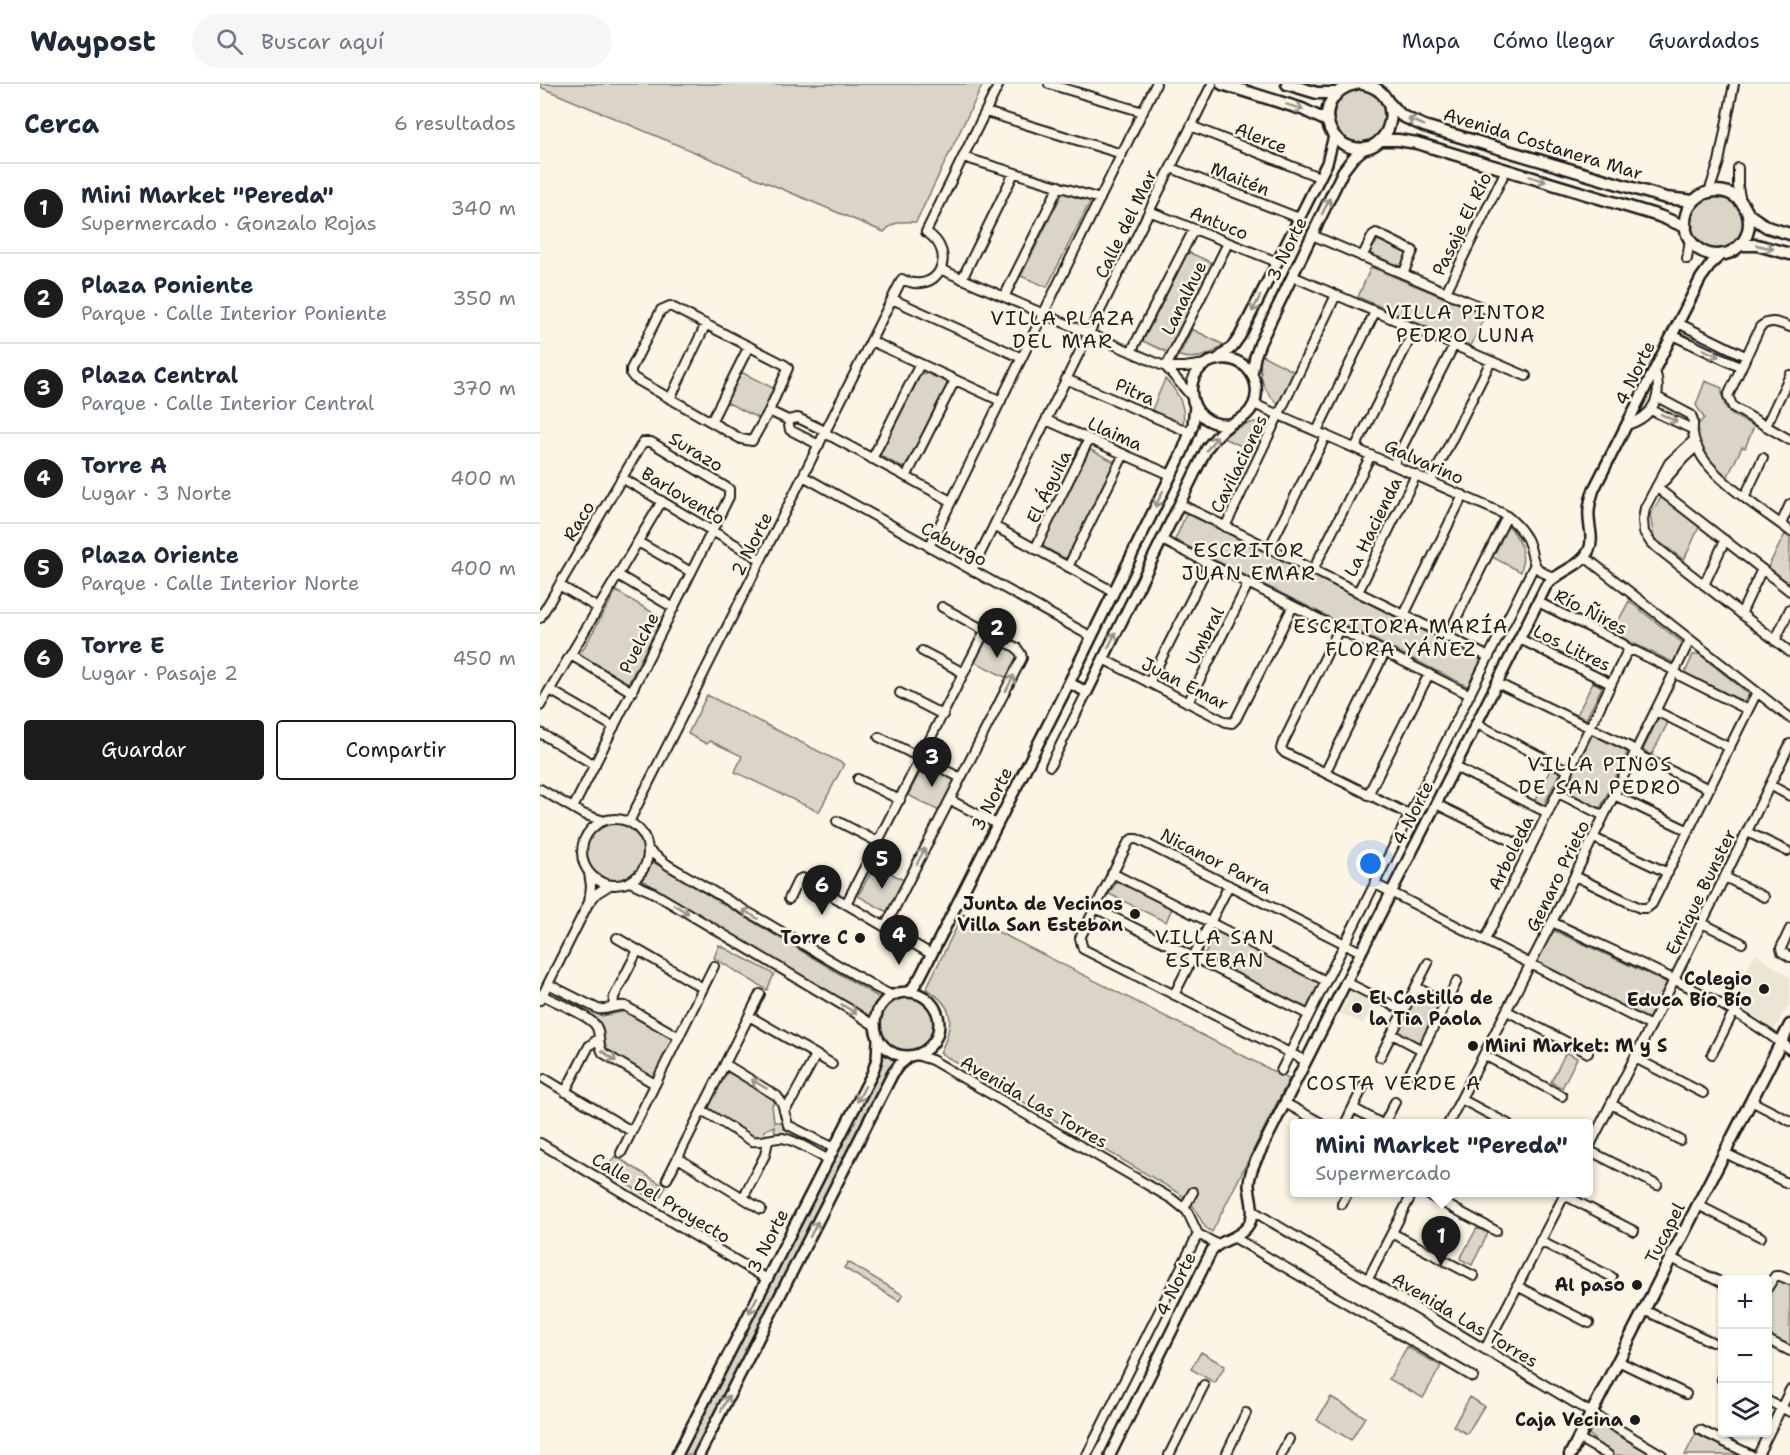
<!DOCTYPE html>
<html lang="es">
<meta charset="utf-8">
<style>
body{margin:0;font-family:"Shantell Sans",sans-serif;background:#f6f6f7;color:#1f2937}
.controls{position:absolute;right:18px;bottom:18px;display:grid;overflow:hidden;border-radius:6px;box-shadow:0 2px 4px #0004}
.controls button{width:54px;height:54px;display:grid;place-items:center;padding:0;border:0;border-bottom:2px solid #e0e1e3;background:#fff;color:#1f2937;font:30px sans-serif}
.you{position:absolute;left:831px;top:780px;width:21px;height:21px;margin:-15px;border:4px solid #fff;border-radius:50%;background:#1a73e8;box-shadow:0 0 0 9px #1a73e833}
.badge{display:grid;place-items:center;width:39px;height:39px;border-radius:50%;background:#1c1c1c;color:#fff;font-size:20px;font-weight:700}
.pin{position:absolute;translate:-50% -50px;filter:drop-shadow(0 2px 3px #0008)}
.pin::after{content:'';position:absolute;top:32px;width:21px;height:18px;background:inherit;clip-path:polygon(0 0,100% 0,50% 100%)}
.popup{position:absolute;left:750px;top:1035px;width:303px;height:78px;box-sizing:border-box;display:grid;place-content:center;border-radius:6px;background:#fff;filter:drop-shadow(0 2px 4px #0005);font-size:20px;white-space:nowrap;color:#747a83}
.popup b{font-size:22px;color:#1f2937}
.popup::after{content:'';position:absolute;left:50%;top:100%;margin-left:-12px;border:12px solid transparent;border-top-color:#fff}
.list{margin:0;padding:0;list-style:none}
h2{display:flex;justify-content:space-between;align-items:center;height:78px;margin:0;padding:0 24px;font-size:26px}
h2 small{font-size:20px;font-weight:400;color:#747a83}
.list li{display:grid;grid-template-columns:39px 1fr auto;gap:18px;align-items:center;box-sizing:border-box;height:90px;padding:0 24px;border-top:2px solid #e0e1e3}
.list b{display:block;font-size:22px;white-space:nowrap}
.list p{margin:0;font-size:20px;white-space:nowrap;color:#747a83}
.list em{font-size:20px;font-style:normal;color:#747a83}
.actions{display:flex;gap:12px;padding:18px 24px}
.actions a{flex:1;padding:14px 0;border:2px solid #1c1c1c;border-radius:6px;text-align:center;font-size:21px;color:#1c1c1c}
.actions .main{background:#1c1c1c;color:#fff}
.icon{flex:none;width:33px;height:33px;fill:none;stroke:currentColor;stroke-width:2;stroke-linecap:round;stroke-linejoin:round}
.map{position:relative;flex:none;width:1250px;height:1371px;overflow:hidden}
header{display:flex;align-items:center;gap:36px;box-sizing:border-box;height:84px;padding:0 30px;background:#fff;border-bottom:2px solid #e0e1e3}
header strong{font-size:28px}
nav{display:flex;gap:33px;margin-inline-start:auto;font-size:21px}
.search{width:420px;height:54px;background:#f6f6f7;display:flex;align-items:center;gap:15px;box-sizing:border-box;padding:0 21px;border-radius:33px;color:#747a83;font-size:22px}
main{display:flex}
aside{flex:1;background:#fff}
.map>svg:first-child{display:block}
</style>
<header>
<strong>Waypost</strong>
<div class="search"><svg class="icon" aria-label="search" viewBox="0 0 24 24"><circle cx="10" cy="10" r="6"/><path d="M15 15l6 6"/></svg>Buscar aquí</div>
<nav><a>Mapa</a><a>Cómo llegar</a><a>Guardados</a></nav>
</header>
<main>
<aside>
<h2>Cerca<small>6 resultados</small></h2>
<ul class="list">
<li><span class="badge">1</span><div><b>Mini Market &quot;Pereda&quot;</b><p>Supermercado · Gonzalo Rojas</p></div><em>340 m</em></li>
<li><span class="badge">2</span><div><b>Plaza Poniente</b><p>Parque · Calle Interior Poniente</p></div><em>350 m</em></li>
<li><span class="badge">3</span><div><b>Plaza Central</b><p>Parque · Calle Interior Central</p></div><em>370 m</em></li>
<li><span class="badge">4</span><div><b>Torre A</b><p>Lugar · 3 Norte</p></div><em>400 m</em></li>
<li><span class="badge">5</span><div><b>Plaza Oriente</b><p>Parque · Calle Interior Norte</p></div><em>400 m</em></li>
<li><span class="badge">6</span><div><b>Torre E</b><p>Lugar · Pasaje 2</p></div><em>450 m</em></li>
</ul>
<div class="actions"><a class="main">Guardar</a><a>Compartir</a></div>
</aside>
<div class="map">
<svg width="1250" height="1371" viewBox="0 0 1250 1371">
<rect width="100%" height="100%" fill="#fcf5e5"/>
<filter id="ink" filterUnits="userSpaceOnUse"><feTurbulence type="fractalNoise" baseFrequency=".0167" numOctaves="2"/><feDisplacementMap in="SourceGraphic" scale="12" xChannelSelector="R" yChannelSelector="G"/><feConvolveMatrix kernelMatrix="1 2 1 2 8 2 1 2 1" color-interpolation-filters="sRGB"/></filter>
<g filter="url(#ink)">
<path fill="#ebe5d6" d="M1215,870L1250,893V919L1234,946L1191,917Z
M811,907L834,919L823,940L800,929Z"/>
<path fill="#dbd5c8" stroke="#7c7872" stroke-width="1.5" d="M0,0H443L376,138C362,137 354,137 344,148L0,3Z
M794 32a26 26 0 1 1 52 0a26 26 0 1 1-52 0Z
M526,107L547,115L550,118L507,203L481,192L522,110Z
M1150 139a27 27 0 1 1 54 0a27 27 0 1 1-54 0Z
M838,156L866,168L868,171L862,183L829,169Z
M648,168L675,180L631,270L603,257Z
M831,183L945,231L931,262L818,213Z
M652,245L684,261C670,272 656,277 639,272Z
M720,270L755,288L739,321C721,305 720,294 720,270Z
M201,288L235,305L220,335L186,318Z
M386,289L407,298V303L366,382L363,384L341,372V368L381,290Z
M625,295C639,308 646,323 643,342L611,328Z
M1165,297L1182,304C1181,329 1194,332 1214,342L1205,364L1202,363L1187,394C1176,385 1153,362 1156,346C1156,341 1161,338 1164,334L1156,321Z
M735,335L718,369L683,354C698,340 715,337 735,335Z
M551,366L573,377L574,380L529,473L524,474L504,463L503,458L548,367Z
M1122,412L1160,441L1144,476L1114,454L1110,431Z
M647,428L943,577L929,603L635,456Z
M966,438C980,455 986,466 981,488L950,472Z
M1245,450L1250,454L1249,499L1228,483Z
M76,507L122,534L89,598L85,599L41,573V569Z
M1089,517L1144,560L1134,579L1072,549Z
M447,554L480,570L467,594L435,578Z
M1159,570L1209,610L1204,618L1145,589L1153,571Z
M1053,598L1062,603L1046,635L1037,631Z
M167,611L304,680L279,728L195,688L202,672L170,657L167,660L148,650Z
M1119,633L1128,638L1112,671L1103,666Z
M1055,650L1085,666L1087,669L1061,723L1058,724L1025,706L1051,652Z
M385,679L416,696L399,727L368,711Z
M1011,684L1020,688L1004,721L995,716Z
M46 768a29 29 0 1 1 58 0a29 29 0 1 1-58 0Z
M113,778L340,914L329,933L102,796Z
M335,781L366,797L349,829L318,812Z
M578,795L633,822L626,838L569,810Z
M423,830L749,995L672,1148L665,1143L653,1122L639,1109L400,969C414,940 416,922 386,905Z
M677,847L780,898L767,924L663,874Z
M1015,847L1126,898C1127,908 1117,928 1109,934L1102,933L1001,882L998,878C999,869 1007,852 1015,847Z
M179,861L234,890L227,906L174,874Z
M880,908L899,918L901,921L880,960L857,949V947L876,910Z
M338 939a28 28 0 1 1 56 0a28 28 0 1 1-56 0Z
M40,921L62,932L87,927L134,954L113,995C95,985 71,975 61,957L62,948L59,937L39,925Z
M1026,968L1037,974L1022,1004L1011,998Z
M342,969L355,977L353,981L156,1371H144L339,984Z
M187,988L231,1011L236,1018L232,1021L234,1038H243L247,1044L264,1054L262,1057L248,1051L235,1050L234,1042L224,1047V1052L214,1055L170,1026L168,1023Z
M75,1072L126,1103L117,1118L64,1087Z
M937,1144L948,1149L932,1181L920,1175Z
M308,1178L363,1211L359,1217L304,1184Z
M1236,1196L1250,1201V1264L1246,1262V1259L1228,1251V1214Z
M867,1263L901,1282L883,1314L849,1295Z
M661,1268L685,1282L675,1299L651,1285Z
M791,1313L825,1333L811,1356L777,1336Z
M930,1313L944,1322L927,1350L913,1342Z
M1055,1340L1059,1342L1061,1341L1112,1371H1075L1052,1357L1054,1355L1048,1349Z
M1156,1349L1205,1371H1145Z"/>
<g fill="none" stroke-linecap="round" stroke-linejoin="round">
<defs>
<path id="minor" d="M509,0L603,28
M446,28L582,70
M651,42L779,93
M423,73L560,115
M631,84L759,134
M1198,84V103L1201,118
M1169,108L1179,78L1194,0
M609,127L737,178
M772,151L948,226
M822,173L833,151L836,149L873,167L863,190
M1147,175L1150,155
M400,185L626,283H645L666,280
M752,192L986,292
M422,195L474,89
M906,208L966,86
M464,213L519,102
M352,215L482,274
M130,222L245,281L248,284L229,327L212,357L201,355L94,294L91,290V285L121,226Z
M1138,239L1205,272
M1250,243C1239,239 1230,234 1220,243L1188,312L1193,323L1250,356
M1132,251L1200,283
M331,257L461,317
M591,268L654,145
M626,283L688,159
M626,283L652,313
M526,295L651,349
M1117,313L1151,331C1155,338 1152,342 1153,349C1154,357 1157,364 1161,371C1175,396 1226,429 1250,447
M130,315L166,240
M714,320L964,430C973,436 981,445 987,455C996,475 988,485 1014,493
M1111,326L1152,345
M229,327L248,336L250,346L279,361
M248,336L258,334L285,347
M506,336L631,391
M171,338L209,262
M1087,341C1114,333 1123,311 1115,286
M1226,342L1250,291
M777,347L835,228
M285,349L411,417
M1154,356L1129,379L1105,424L1103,436L1104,448L1111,459L1250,568
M815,364L875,245
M332,375L380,280
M853,381L914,261
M263,392L552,553
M366,393L415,296
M82,394L220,475
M891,397L951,277
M1117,402L1125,396L1144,374L1157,362
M1116,403L1250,507
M1205,412L1223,374
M640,420L949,573
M1241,440L1250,420
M454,442L574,508
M685,443L796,211
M622,456L930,611
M98,458L151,488
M389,463L616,0
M729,464L786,351
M495,465L549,355
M1045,473L1250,634
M528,483L584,370
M432,486L672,0
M773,486L831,371
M78,491L134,524
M19,501L58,524
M1164,501L1185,456
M818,508L876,391
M998,518L1083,560L1090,567
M1201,530L1222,485
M864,531L923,411
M0,534L103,358H111L189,405V413L33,724
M799,545L742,661L741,665L745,669L870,731
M907,553L967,432
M980,555L1071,600
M1235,557L1250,525
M382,567L424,589
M1090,567H1095L1135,587L1140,592L1208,626
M31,571L92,608
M563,575L686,638L692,639L696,635L753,522
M609,599L669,480
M957,599L1090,663L1102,673L1169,705
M10,606L74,643
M360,609L403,631
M648,619L708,500
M0,622L122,417
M1116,627L1190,664
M937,640L1029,687
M0,649L55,681
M339,653L421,694
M510,682L547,608
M915,683L1008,729
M785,689L845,568
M318,695L360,716
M1230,701L1250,712
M0,705L43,730L64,737
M1018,709L1064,732
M828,711L889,590
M1074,711L1149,747
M410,716L457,740
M896,720L990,766
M42 768a33 33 0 1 1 66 0a33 33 0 1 1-66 0Z
M297,737L338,758
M89,738L362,195C397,213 420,169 386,148L459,0
M1207,748L1247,767
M1054,754L1128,789
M108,766L128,781L337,904L351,911
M572,789L786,897
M1035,792L1100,824H1107L1112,820L1217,608
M1185,793L1224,813
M90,798L112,808L309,925L335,942
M835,800L1111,942
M249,815L258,796L262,794L391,870
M49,818L51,802L49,789
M306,820L445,547
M555,824L769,931
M1012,838C1089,875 1172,908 1241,959
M1162,839L1202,859
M345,843L482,574L481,570L477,564L402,523
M1250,845L1241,864L1242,868L1250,873
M77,854L163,904
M945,856L1086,570L1090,567
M806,898L864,927
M8,900L58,925C68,927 76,920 85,922L139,953
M876,903L906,919
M2,911C15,918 49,931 56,942C61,950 57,960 63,969L115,1000
M634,911L689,801
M0,916L48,820L57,809L70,801
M73,923L74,913L98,866
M967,927L1048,969
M209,932L292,980
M852,950L882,966
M1172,970L1194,927
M376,971L392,976L632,1115L647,1127L658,1150L677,1160
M944,971L1022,1012
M840,973L888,879
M1095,974L1163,1009
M766,977L543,865L540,854L588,759L592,755H597L821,868
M185,980L237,1012L242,1019L248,1041L294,1064
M741,987L994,482
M870,989L917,897
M5,995L91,1047
M25,1008L49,962L59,954
M921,1015L968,1040
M1211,1017L1250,1037
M745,1019L783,1040
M1071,1020L1140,1056
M813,1024L842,1040
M162,1026L212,1057C223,1059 232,1053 242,1054C257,1056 274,1069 288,1075
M244,1027L253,1014L276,971
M805,1040L824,1001
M844,1040L855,1018
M908,1040L1012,838L1150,556
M0,1059L227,1195
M1048,1065L1127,910L1250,660
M1048,1066L1117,1101
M81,1069L174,882
M1185,1069L1247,1099
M138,1074L221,1125
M127,1095L220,910
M883,1108L956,1147
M1024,1111L1094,1147
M203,1114L225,1071L228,1057
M802,1120L808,1108
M1158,1121L1221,1153
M644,1124L653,1108
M713,1127L1122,1371
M852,1149L934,1192
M695,1154L933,1293
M1000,1157L1072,1193
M1131,1174L1182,1199
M828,1195L873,1108
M977,1202L1049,1239
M1228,1203L1235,1192H1240L1250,1196
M1104,1226L1172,1258
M1228,1256L1250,1267
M945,1265L1026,1108
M1078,1277L1146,1310
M1182,1295V1296
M1228,1317L1250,1328
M1160,1346L1211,1371
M1038,1354L1068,1371
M547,1371L658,1150
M629,1371L664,1301
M686,1371L706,1329
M741,1371L749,1355
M1218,1371L1250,1306"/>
<path id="tertiary" d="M678,275L693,262L700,252L787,79L794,52
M712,290L715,273L720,259L803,87L813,74L826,63
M529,599L547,608L667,364C673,356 681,347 689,341C694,337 700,336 705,332C720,319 720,297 706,283C699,277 690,274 681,275C637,279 644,345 690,340
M335 940a32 32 0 1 1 64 0a32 32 0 1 1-64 0Z
M370,908L380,893L529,599L642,369L653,341L655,322
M1241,959L1250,965
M137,1371L332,990L337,975L338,955
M159,1371L353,989L359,981L370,972
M570,1371L672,1166C681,1155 697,1156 707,1143C717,1130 710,1116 709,1101C709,1093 712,1085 715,1078L1006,502C1018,486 1041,484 1049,466C1054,455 1049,444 1049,433C1048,423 1051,414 1054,405L1161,194L1172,179L1182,170"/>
<path id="secondary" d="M682,0L762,25L787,37
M747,0L777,9H797
M815,0C795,4 781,24 790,45C794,53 801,60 810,63C851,76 870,9 823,0
M849,19L862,32L884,42L1126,114L1154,117
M840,56H858L877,59L1119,132L1146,143
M1145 139a32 32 0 1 1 64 0a32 32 0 1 1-64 0Z
M1208,130L1227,143L1250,150
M1200,161H1217L1250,170
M1030,1371L1250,941"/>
</defs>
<use href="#minor" stroke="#1c1c1c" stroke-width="12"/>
<use href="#tertiary" stroke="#1c1c1c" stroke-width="14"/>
<use href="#secondary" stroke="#1c1c1c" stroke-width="15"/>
<use href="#minor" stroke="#fcf5e5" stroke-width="8"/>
<use href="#tertiary" stroke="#fcf5e5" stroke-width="9"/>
<use href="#secondary" stroke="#fcf5e5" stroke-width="10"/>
</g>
<defs><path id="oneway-shaft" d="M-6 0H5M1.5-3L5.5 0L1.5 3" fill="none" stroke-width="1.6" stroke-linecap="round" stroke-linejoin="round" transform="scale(1.5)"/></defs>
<g stroke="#97938b">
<use href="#oneway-shaft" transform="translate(755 23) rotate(17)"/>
<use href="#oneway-shaft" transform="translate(876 38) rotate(-158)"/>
<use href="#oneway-shaft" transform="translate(998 95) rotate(17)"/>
<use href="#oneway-shaft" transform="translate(786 122) rotate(-64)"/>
<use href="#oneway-shaft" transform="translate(1225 163) rotate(13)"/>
<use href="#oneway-shaft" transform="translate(716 220) rotate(117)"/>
<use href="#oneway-shaft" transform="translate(1171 269) rotate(26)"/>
<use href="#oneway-shaft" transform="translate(1129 334) rotate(26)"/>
<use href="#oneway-shaft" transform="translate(672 359) rotate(-53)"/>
<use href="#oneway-shaft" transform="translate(619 415) rotate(116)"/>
<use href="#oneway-shaft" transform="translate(572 556) rotate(-64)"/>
<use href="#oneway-shaft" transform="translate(470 599) rotate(-63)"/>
<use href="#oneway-shaft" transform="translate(381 772) rotate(-63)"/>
<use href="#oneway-shaft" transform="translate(141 825) rotate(31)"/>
<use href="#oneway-shaft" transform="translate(210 830) rotate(-150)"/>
<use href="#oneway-shaft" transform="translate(309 925) rotate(31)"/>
<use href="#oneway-shaft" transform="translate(69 972) rotate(36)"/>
<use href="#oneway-shaft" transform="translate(219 1000) rotate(-149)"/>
<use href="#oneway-shaft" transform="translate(321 1010) rotate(117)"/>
<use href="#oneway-shaft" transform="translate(274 1145) rotate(-63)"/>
<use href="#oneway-shaft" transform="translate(213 1221) rotate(117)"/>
<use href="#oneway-shaft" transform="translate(185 1319) rotate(-63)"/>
</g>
</g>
<g fill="#1c1c1c" stroke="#fcf5e5" stroke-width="2">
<circle cx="595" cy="830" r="6"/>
<circle cx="320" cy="854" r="6"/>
<circle cx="1224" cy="905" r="6"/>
<circle cx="817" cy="924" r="6"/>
<circle cx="933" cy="962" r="6"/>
<circle cx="1097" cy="1201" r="6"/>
<circle cx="1095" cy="1336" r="6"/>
</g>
<g text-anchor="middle" stroke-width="5" stroke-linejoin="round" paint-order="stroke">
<g font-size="18" fill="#1c1c1c" stroke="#fcf5e5">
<text transform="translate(721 54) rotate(22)" y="6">Alerce</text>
<text transform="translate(1003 60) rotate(17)" y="6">Avenida Costanera Mar</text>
<text transform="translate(700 95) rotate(22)" y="6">Maitén</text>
<text transform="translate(679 139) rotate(22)" y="6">Antuco</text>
<text transform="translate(586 140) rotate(-64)" y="6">Calle del Mar</text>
<text transform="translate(922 140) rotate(-64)" y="6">Pasaje El Río</text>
<text transform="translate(747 165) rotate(-64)" y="6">3 Norte</text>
<text transform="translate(644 214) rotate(-64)" y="6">Lanalhue</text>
<text transform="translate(1095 289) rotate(-64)" y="6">4 Norte</text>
<text transform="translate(595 308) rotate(24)" y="6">Pitra</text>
<text transform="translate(575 350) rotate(24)" y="6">Llaima</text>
<text transform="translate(156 368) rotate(31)" y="6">Surazo</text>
<text transform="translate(884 378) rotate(24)" y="6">Galvarino</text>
<text transform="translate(699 380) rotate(-64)" y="6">Cavilaciones</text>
<text transform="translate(509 403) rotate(-64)" y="6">El Águila</text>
<text transform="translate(143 412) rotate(31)" y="6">Barlovento</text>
<text transform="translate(39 437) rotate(-59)" y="6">Raco</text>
<text transform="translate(833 443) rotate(-64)" y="6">La Hacienda</text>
<text transform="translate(212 460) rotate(-63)" y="6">2 Norte</text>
<text transform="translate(414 460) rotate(29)" y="6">Caburgo</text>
<text transform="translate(1051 528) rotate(27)" y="6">Río Ñires</text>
<text transform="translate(665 552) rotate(-63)" y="6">Umbral</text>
<text transform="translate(99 559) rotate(-63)" y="6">Puelche</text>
<text transform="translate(1032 564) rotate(26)" y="6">Los Litres</text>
<text transform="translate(645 600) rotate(27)" y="6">Juan Emar</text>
<text transform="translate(452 715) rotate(-63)" y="6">3 Norte</text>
<text transform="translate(873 729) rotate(-63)" y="6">4 Norte</text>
<text transform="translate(971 769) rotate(-64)" y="6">Arboleda</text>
<text transform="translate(676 777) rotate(27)" y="6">Nicanor Parra</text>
<text transform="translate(1018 792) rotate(-64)" y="6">Genaro Prieto</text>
<text transform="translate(1161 808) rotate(-64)" y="6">Enrique Bunster</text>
<text transform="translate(494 1018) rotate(30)" y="6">Avenida Las Torres</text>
<text transform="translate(121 1114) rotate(31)" y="6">Calle Del Proyecto</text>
<text transform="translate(1125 1149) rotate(-63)" y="6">Tucapel</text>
<text transform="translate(228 1157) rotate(-63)" y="6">3 Norte</text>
<text transform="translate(636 1200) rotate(-64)" y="6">4 Norte</text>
<text transform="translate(925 1236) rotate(31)" y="6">Avenida Las Torres</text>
</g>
<g font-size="18" font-weight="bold" fill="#1c1c1c" stroke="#fcf5e5" text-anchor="end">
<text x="583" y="826">Junta de Vecinos<tspan x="583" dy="21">Villa San Esteban</tspan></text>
<text x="308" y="860">Torre C</text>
<text x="1212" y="901">Colegio<tspan x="1212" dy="21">Educa Bío Bío</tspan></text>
<text x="829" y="920" text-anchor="start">El Castillo de<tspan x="829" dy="21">la Tia Paola</tspan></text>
<text x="945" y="968" text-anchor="start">Mini Market: M y S</text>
<text x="1085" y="1207">Al paso</text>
<text x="1083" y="1342">Caja Vecina</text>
</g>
<g font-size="20" letter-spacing="1.5" fill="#1c1c1c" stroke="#fcf5e5">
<text x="926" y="235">VILLA PINTOR<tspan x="926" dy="23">PEDRO LUNA</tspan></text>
<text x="523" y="241">VILLA PLAZA<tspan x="523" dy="23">DEL MAR</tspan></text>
<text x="709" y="473">ESCRITOR<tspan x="709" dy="23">JUAN EMAR</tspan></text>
<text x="861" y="549">ESCRITORA MARÍA<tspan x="861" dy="23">FLORA YÁÑEZ</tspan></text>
<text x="1060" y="687">VILLA PINOS<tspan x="1060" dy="23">DE SAN PEDRO</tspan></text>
<text x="675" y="860">VILLA SAN<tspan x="675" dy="23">ESTEBAN</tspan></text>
<text x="854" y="1006">COSTA VERDE A</text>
</g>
</g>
</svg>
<div class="controls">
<button>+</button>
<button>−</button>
<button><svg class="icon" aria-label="layers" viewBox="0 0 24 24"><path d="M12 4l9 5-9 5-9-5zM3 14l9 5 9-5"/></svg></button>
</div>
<div class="you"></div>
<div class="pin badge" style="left:901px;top:1182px">1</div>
<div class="popup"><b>Mini Market &quot;Pereda&quot;</b>Supermercado</div>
<div class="pin badge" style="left:457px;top:574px">2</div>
<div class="pin badge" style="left:392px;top:703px">3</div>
<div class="pin badge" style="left:359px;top:881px">4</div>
<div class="pin badge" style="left:342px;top:805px">5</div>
<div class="pin badge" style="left:282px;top:831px">6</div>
</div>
</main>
